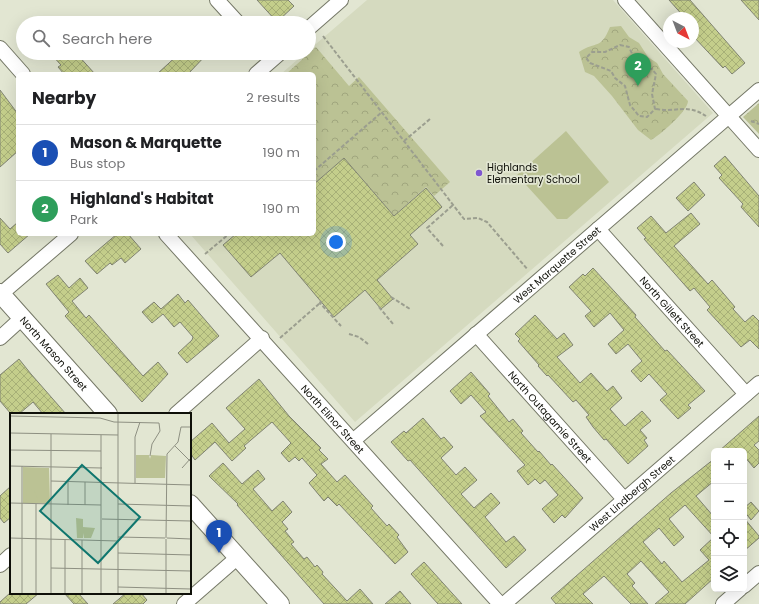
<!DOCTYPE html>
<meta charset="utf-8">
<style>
body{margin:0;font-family:Poppins,sans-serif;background:#f2f2f2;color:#202124}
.controls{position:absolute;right:12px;bottom:12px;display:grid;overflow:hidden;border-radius:6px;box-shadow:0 4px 16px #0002}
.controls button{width:36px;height:36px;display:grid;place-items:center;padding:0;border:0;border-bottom:1px solid #e0e0e0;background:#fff;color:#202124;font:20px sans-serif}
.compass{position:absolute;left:663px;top:12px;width:36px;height:36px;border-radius:50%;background:#fff;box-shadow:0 4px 16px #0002;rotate:138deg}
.you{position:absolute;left:336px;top:242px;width:14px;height:14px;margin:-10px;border:3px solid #fff;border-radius:50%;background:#1a73e8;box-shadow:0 0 0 6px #1a73e833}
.badge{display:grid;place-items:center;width:26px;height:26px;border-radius:50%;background:#2563eb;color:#fff;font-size:13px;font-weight:700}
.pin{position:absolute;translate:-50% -33px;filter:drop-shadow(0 1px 2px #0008)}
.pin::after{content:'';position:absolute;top:21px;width:14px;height:12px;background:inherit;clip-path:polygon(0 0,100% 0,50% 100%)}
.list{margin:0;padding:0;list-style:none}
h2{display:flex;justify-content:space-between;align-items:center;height:52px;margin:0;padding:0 16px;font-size:17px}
h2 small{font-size:13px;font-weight:400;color:#757577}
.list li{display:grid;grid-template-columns:26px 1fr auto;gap:12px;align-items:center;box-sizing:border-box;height:56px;padding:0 16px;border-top:1px solid #e0e0e0}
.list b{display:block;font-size:15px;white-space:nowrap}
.list p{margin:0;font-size:13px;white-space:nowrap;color:#757577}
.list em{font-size:13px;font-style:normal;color:#757577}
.icon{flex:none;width:22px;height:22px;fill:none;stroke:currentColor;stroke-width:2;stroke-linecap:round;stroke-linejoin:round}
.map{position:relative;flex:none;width:759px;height:604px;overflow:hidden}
.search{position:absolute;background:#fff;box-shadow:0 4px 16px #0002;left:16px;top:16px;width:300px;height:44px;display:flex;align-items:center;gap:10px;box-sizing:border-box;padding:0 14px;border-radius:22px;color:#757577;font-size:15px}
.panel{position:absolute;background:#fff;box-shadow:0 4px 16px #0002;left:16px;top:72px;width:300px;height:164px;border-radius:6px}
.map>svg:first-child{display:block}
</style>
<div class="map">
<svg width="759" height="604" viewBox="0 0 759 604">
<defs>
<pattern id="park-crowns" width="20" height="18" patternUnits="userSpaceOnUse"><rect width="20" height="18" fill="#bbc294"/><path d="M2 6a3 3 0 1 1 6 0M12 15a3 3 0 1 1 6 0" fill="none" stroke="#a0a67e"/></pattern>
<pattern id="building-cross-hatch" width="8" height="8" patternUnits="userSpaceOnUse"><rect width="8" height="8" fill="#c4ce8b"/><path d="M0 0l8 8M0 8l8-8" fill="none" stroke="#a7b077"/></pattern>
</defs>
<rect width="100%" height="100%" fill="#e2e6d2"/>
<path fill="#d5dabf" d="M367,0H613L713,113L355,422L190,234H314V74H281L305,53H309V50Z"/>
<path fill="url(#park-crowns)" d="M621,26L629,37L639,43L648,57L657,63L663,74L688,101C688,111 659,136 651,140L638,130L612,96L594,76L585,72L579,52C597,40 600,51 610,27Z
M316,47L349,86L359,77L450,182L434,196L426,187L398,212L400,215L396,218L344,158L314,184V74H286Z
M759,103V134L743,117Z"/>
<path fill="#bbc294" d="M566,131L609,182L567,219H557L517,175Z"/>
<path fill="url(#building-cross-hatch)" stroke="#808372" d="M257,0H288L294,6L277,22Z
M669,0H690L745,63L732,74L725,66L723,68L693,36V18H685Z
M741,0H759V20Z
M50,53H76L95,74H64L58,67L61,65Z
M180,53H208L188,74H157Z
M0,90L18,114V151L0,167Z
M725,156L759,196V227L741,207L743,204L719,178L722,175L714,166Z
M344,158L394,216L426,188L442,207L410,235L418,244L377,280L393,299L381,309L365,290L334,317L280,253L251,277L223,245L236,234H314V184Z
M694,182L705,195L688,211L676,198Z
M691,213L700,224L674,246L708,284L712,280L735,307L733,309L745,322L753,315L759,321V349L750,340L741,347L707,310L710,307L694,288L690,291L644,239L646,238L637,228L651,216L666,233Z
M0,218L10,229L18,222V234H30L8,253L0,244Z
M117,234H128L141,249L125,263L121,258L112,265L110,263L97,274L85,261Z
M593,268L636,315L635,317L665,351L667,350L705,391L688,405L691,408L678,419L660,400L667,394L649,374L641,382L631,371L642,361L628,344L616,354L608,344L624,330L610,313L594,327L585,316L591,311L569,287L583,274L585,276Z
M58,275L69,288L80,278L88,288L72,301L86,318L89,315L143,376L158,362L168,374L142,402L65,316L69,312L46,284Z
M178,294L185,303L188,300L219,336L187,363L178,353L192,340L193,337L180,322L174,327L163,314L152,323L142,312L154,302L161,309Z
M535,315L557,339L564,333L573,345L557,357L580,383L591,373L607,391L613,386L622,398L610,409L625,426L642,411L651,421L640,430L647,438L644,440L648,446L628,464L606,439L604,440L593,427L586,417L589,415L576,400L573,402L548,375L547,376L538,366L539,365L518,341L520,339L515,334Z
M19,359L31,374L66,414H43L33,402L19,414H11L0,401V375Z
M471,372L490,394L488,396L509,422L513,419L523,431L521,433L538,452L539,451L551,465L552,464L583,498L565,518L562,515L554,523L542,509L558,495L545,480L540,484L535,479L528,485L517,471L525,465L480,416L486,412L471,395L461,404L450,391Z
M259,379L289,416L321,448L319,450L328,459L321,464L337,482L345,475L373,506L371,508L387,526L389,524L399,535L397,537L408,552L395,564L339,504L337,506L328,497L324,501L309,483L317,475L302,458L299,461L295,457L289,462L281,453L291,443L272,422L244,446L246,448L232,461L215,442L195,460L190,453V442L212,423L229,443L245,429L226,408Z
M759,416V441L754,445L759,450V463L754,468L744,456V451H719Z
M423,418L441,439L444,437L453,447L441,458L456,475L465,467L477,480L461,494L474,508L491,493L500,503L485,517L506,542L514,536L526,550L506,568L410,460L408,461L391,442L404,431L406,433Z
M714,459V481L696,496L714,517V537L685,505L669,519L684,537L674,546L659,528L643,542L662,564L664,561L682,582L709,560L700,550L714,537V578L685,604H655L669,592L641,561L627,574L635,583L632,586L648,604H631L604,576L583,594L593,604H556L551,598L671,493Z
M223,463L242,484L258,470L265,479L253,489L272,511L283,501L292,512L282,522L288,529L285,531L294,542L291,544L304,559L307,557L315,567L317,565L323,572L322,574L347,601L360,589L373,604H324L237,505L238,504L209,476Z
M11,486V517L4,523L0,518V496Z
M751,502L759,511L751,520L744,511V508Z
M744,518L759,536V538L744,551Z
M424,562L452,593L462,604H438L411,574Z
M400,591L411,604H385Z
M10,593H39L26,604H0V602Z
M64,593H78L88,604H74Z
M126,593H141L147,600L143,604H113Z"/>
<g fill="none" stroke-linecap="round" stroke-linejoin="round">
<defs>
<g id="minor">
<path d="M217,0L238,23"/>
<path d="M625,0L759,150"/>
<path d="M309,28L341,0"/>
<path d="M0,48L23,74"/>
<path d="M256,74L280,53"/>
<path id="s1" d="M598,229L746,394"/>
<path id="s2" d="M166,234L500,604"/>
<path d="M1,294L71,234"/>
<path id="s3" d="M476,334L624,499"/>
<path d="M0,338L22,318"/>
<path d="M176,414L262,338"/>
<path id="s4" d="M354,440L759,90"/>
<path d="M0,565L11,555"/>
<path d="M744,586L759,573"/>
<path d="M184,604L238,557"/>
<path id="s5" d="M504,604L759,383"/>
<path d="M723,604L740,589"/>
</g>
<g id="major">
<path id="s6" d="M0,293L108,414"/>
<path d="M190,504L280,604"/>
</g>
</defs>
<use href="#minor" stroke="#757867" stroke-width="16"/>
<use href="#major" stroke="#757867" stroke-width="20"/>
<path stroke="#9b9e8f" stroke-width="2" stroke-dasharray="4 2" stroke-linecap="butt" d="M323,36L464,219L478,218L487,222L528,270
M620,45L629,47L638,67L652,69L656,74L652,94L655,109L647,117L639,116L630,105L625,86L615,78L611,71L590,63L586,58L592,52H605Z
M656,109C677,113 686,103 706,116
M751,121L759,124
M404,141L430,119
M314,171L382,112
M443,246L427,228L453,205
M205,254L229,234
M391,297L410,309
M321,301L320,303L341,326
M379,307L393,324
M349,334L359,337L368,344
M280,338L320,303"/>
<use href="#minor" stroke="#fff" stroke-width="14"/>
<use href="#major" stroke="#fff" stroke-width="18"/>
</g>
<circle fill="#7f57d0" stroke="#e2e6d2" stroke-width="1.5" cx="479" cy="173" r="4"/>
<g text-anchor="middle" stroke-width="3.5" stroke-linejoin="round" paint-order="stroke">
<g font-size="10" fill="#0f1009" stroke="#e2e6d2" text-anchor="start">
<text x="487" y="171">Highlands<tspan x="487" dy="12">Elementary School</tspan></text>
</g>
<g font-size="10" fill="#0f1009" stroke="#e2e6d2">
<text dy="4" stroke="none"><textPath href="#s4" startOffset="268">West Marquette Street</textPath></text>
<text dy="4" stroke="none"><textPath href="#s1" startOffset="111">North Gillett Street</textPath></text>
<text dy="4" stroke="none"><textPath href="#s6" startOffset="81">North Mason Street</textPath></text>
<text dy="4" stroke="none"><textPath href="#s3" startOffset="111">North Outagamie Street</textPath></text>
<text dy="4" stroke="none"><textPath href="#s2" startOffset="249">North Elinor Street</textPath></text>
<text dy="4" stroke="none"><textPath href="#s5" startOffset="169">West Lindbergh Street</textPath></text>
</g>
</g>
<g transform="translate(10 413)">
<rect width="181" height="181" fill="#e2e6d2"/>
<path d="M126,42H139L140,46L141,42L156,43L155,65H126ZM13,54L39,55L40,90H13ZM66,105L73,106V114L85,115L81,125H74V120L73,125H67Z" fill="#bbc294"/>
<path d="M16,75L24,77L28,87H17Z" fill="#bbc294"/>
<path fill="none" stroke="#8e9082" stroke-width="1" d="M108,0V181M0,3L90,5L104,9L149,10L150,18L142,31L140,43M0,20L108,22M91,22V181M165,33L181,49M0,37L91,38M0,53L92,55M172,55L181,45M41,68L181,72M125,70V24L130,9M0,90L91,92M26,91V181M108,91L181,93M58,92V69M75,92V69M92,106L181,108M108,124L155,125M0,125L108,128M156,125L157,41L168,29L171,14H181M157,125L181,126M156,126V181M108,140L181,142M41,155L181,158M108,174L181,176M12,181V53M41,181V21M55,181V126M72,181V127"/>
<path fill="#0f766e" fill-opacity="0.15" stroke="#0f766e" stroke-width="2" d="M72,52L130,104L88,150L30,98Z"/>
<rect width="181" height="181" fill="none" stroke="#0f1009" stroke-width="2"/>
</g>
</svg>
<div class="controls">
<button>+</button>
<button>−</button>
<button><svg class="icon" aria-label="locate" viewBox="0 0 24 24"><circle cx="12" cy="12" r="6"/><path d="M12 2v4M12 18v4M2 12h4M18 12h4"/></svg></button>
<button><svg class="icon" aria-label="layers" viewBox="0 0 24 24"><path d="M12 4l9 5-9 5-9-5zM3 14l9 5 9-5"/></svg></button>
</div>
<svg class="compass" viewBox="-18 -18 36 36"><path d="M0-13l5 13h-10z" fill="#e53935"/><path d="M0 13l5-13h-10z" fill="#757577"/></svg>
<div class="you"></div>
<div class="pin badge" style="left:219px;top:553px;background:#1a4fb4">1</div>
<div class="pin badge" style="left:638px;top:86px;background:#2e9e5b">2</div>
<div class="search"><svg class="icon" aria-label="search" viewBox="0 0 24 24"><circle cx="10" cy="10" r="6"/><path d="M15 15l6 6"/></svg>Search here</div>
<section class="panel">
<h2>Nearby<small>2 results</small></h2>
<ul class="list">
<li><span class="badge" style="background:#1a4fb4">1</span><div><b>Mason &amp; Marquette</b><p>Bus stop</p></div><em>190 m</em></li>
<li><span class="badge" style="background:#2e9e5b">2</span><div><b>Highland's Habitat</b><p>Park</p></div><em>190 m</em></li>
</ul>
</section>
</div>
